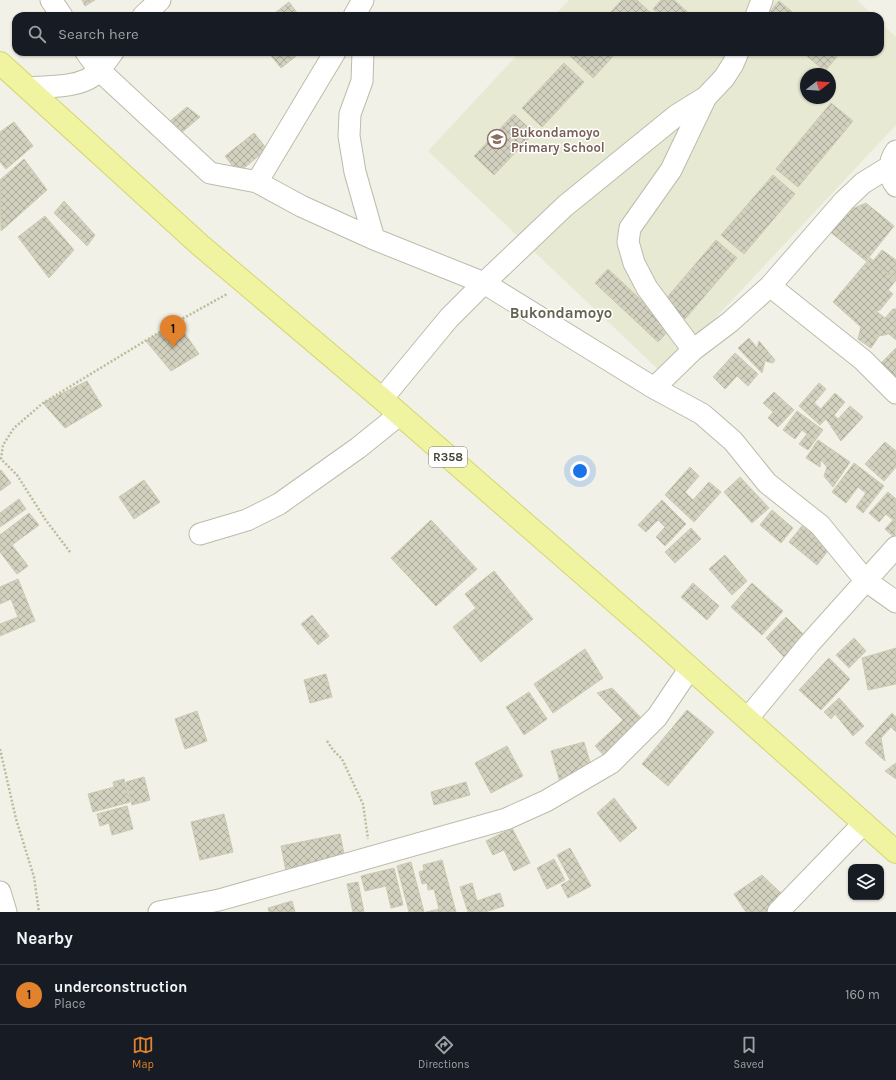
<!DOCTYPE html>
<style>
body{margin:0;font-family:Karla,sans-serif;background:#20242c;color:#f1f3f6}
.controls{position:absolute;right:12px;bottom:12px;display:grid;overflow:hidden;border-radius:8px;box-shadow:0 1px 3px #0004}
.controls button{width:36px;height:36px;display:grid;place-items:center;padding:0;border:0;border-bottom:1px solid #363941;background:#171b24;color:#f1f3f6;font:20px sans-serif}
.compass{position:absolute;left:800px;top:68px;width:36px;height:36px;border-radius:50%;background:#171b24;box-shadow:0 1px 3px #0004;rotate:73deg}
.you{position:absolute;left:580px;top:471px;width:14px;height:14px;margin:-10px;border:3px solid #fff;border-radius:50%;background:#1a73e8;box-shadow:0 0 0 6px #1a73e833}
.badge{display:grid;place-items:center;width:26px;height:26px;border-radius:50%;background:#e2822d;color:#111;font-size:13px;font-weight:700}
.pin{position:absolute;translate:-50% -33px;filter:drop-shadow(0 1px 2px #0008)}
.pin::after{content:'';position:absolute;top:21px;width:14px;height:12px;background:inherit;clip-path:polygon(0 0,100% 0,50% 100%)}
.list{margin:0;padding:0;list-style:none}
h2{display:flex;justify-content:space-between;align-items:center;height:52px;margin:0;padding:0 16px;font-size:17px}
h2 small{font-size:13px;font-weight:400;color:#9ea1a6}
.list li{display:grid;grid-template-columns:26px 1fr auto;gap:12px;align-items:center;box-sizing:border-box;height:60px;padding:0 16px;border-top:1px solid #363941}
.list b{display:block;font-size:15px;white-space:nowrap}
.list p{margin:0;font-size:13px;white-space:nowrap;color:#9ea1a6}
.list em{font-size:13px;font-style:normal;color:#9ea1a6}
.icon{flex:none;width:22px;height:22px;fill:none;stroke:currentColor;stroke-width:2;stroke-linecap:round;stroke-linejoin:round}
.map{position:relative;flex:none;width:896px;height:912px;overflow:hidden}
.search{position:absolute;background:#171b24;box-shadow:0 1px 3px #0004;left:12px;right:12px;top:12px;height:44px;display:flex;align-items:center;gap:10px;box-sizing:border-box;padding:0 14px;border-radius:12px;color:#9ea1a6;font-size:15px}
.sheet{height:112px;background:#171b24}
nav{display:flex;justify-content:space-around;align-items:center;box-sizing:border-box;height:56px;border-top:1px solid #363941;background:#171b24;font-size:11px;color:#9ea1a6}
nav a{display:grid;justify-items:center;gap:2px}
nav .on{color:#e2822d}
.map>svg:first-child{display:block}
</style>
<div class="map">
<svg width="896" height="912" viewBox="0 0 896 912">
<defs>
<pattern id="building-cross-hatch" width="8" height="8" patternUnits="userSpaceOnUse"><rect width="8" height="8" fill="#d2d0be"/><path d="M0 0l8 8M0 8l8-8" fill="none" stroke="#acaa9b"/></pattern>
</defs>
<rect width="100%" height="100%" fill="#f1f1e7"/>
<path fill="#e8e9d2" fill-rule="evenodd" d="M569,0H857L874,16H554Z
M880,22L896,37V125L663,374L428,151L520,52H880ZM806,74H830V98H806Z"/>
<path fill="url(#building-cross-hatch)" stroke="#cccab2" d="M82,0H95L85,6Z
M622,0H637L652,14L651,16H607Z
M661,0H674L692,16H661L653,9Z
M779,1L797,16H766Z
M289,2L298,14L295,16H271Z
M268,52H298L300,53L281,68Z
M574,52H617L593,78L570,56Z
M802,52H839L840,53L825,71Z
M564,63L584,82L542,127L522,108Z
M831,103L853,121L798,187L776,169Z
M187,107L200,117L181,133L170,121Z
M514,114L534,133L494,175L474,156Z
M14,122L33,146L6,169L0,162V132Z
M254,133L267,149L238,173L225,156Z
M24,159L47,190L1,231L0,180Z
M773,175L795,194L744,254L721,235Z
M64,201L95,235L87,246L54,213Z
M866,203L894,226L866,261L829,231L845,212Z
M45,216L74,250L49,278L18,237Z
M716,240L737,258L685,319L664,301Z
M882,250L896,260V279L873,261Z
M870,258L896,280L888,290L893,294L880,310L876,311L885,318L893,309H896V340L889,334L879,336L871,348L858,339L861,327L833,302Z
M608,269L671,328L658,342L595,283Z
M177,322L199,354L171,371L146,341Z
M749,338L757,348L759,341L775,360L773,363L765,361L762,373L738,348Z
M896,348V381L880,364Z
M735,353L758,374L748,386L737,376L725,389L713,377Z
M87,381L102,406L65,428L43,403Z
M819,383L826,389L814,403L821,409L835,393L845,402L834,415L838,419L850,406L863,417L841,441L826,419L820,425L799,406Z
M774,392L794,410L778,427L768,418L773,412L763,403Z
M797,411L823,430L808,450L799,444L807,434L802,430L795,439L783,430Z
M818,440L850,462L833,487L824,476L827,467L821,460L820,467L806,458Z
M885,442L896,451V467L884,481L865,464Z
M854,463L884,486L863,513L856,507L866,493L858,487L846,503L832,492Z
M690,467L699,476L685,492L693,500L709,482L721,492L694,522L665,495Z
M1,470L11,483L0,491V471Z
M740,477L769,508L752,523L724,492Z
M144,480L160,502L134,519L119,497Z
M888,492L896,499L895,538L885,529L893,520L886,514L879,522L869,513Z
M19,499L26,509L0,527V513Z
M662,500L686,524L665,546L656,537L665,527L658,520L646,532L638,525Z
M772,510L793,528L781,543L760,525Z
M29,513L39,525L12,545L28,566L17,574L0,552V535Z
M431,520L477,569L436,606L391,558Z
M802,526L830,548L817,565L789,542Z
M691,528L701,539L675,563L665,552Z
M725,555L747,581L732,595L709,569Z
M494,571L533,619L481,662L453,627L476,608L465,594Z
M18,579L35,621L0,636V624L18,617L11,599L0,604V587Z
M693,583L719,606L707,620L681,597Z
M752,583L783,611L762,635L731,607Z
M312,615L329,636L318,645L301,624Z
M786,617L805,636L784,657L766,638Z
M854,638L866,651L849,668L836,655Z
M896,648V684L868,690L862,658Z
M585,649L603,678L553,713L534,684Z
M829,658L850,679L821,710L799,690Z
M326,674L332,697L310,703L304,680Z
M612,688L649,726L611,763L595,746L623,720L597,693Z
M529,692L547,719L524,735L506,707Z
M839,698L864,726L853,736L835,714L831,719L824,712Z
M687,710L714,732L668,786L642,764Z
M197,711L207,741L185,749L175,719Z
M892,713L896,717V732L891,727L881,738L885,761L865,743Z
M584,742L593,772L560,782L551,751Z
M507,746L523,776L491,793L475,763Z
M896,763V779L885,771Z
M144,777L150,800L132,805L126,782Z
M124,779L130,802L93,812L88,794L114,787L113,782Z
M466,782L470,795L434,805L431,792Z
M614,798L637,828L620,842L597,813Z
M127,806L133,829L112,835L109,823L100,826L97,814Z
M224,814L233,852L200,860L191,822Z
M512,828L530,863L514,871L504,850L493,855L486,841Z
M340,834L345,859L286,871L281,846Z
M570,848L591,886L568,898L561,885L570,880L557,855Z
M554,859L565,880L547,889L537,868Z
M442,860L456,912H426L439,909L434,889L428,890L427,883L422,884L419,872L424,870L423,865Z
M411,862L424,912H409L397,866Z
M394,868L403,905L391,908L386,886L365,891L361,876Z
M762,875L787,899L775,912H746L734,894Z
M358,882L364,912H353L347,884Z
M472,883L477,901L500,893L504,906L485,912H468L460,887Z
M292,901L295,912H269L268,908Z"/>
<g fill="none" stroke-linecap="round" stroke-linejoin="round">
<defs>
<path id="minor" d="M51,0L62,16
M143,16L160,0
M354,16L363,0
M756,16L762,0
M86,52L99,70L210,173L257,182L301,206L374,239L484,283L654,388L702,414L733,441L767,483L820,525L865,580L896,602
M363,52L362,81L350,114L349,136L355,172L374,239
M29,88C49,86 76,88 93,76C101,70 107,60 113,52
M896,151C888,162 888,176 896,186
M257,182L335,52
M770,286L863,360L896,393
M693,350L647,288L634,263L628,242L630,228L671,170L706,97L724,78L733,64L738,52
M654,388L693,350L730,322L770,286L844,201L863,183L889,167
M382,399L449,318L484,283L565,206L677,115L706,97
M200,534L247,520L279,504L358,448L399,415
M748,718L809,644L896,547
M0,892L6,912
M159,912L219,900L506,819L546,801L611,763L657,717L690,668
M778,912L863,824"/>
<path id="major" d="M0,63L200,245L382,399L652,634L896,852"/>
</defs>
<use href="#minor" stroke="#bcbcab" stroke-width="23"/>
<use href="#major" stroke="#d5d670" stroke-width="24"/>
<path stroke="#bcbb9d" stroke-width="2.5" stroke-dasharray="2 2" stroke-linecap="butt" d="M70,552L45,519L17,475L1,459L3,445L14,428L43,403L173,324L227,294
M327,741L333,750L342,759L363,804L368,839
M0,749L16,819L34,877L39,912"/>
<use href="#minor" stroke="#fff" stroke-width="21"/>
<use href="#major" stroke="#f0f39f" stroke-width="22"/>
</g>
<defs>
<symbol id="school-ring" viewBox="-11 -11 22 22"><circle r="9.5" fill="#fff" stroke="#8d6e63" stroke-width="1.5"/><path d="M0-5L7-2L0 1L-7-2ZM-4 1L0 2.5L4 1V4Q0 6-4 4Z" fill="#8d6e63"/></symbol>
</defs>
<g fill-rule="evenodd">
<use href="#school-ring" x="486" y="128" width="22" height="22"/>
</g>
<g text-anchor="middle" stroke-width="3" stroke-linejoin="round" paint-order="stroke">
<rect fill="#fff" stroke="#7c7b73" stroke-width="1" x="429" y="447" width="38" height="20" rx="3"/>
<g font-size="12" font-weight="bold" fill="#444337">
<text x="448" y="461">R358</text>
</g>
<g font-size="13" font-weight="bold" fill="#785e54" stroke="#fff" text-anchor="start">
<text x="511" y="137">Bukondamoyo<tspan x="511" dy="15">Primary School</tspan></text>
</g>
<g font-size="15" font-weight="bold" fill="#65634f" stroke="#fff">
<text x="561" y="318">Bukondamoyo</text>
</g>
</g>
</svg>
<div class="controls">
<button><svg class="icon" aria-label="layers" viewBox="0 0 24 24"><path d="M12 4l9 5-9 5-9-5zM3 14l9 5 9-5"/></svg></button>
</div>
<svg class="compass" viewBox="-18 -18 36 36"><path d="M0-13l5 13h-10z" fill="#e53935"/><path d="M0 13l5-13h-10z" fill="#9ea1a6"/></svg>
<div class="you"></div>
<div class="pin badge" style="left:173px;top:348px">1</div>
<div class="search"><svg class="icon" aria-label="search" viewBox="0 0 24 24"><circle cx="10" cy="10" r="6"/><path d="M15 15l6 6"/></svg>Search here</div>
</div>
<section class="sheet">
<h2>Nearby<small></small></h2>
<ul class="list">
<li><span class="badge">1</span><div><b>underconstruction</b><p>Place</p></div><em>160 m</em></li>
</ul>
</section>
<nav>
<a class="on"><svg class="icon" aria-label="map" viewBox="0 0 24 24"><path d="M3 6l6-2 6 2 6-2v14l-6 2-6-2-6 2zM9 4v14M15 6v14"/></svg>Map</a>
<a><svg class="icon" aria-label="directions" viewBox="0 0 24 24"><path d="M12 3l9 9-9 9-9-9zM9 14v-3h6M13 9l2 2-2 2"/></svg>Directions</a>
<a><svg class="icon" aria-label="saved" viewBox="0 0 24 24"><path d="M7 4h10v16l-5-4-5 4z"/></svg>Saved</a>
</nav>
